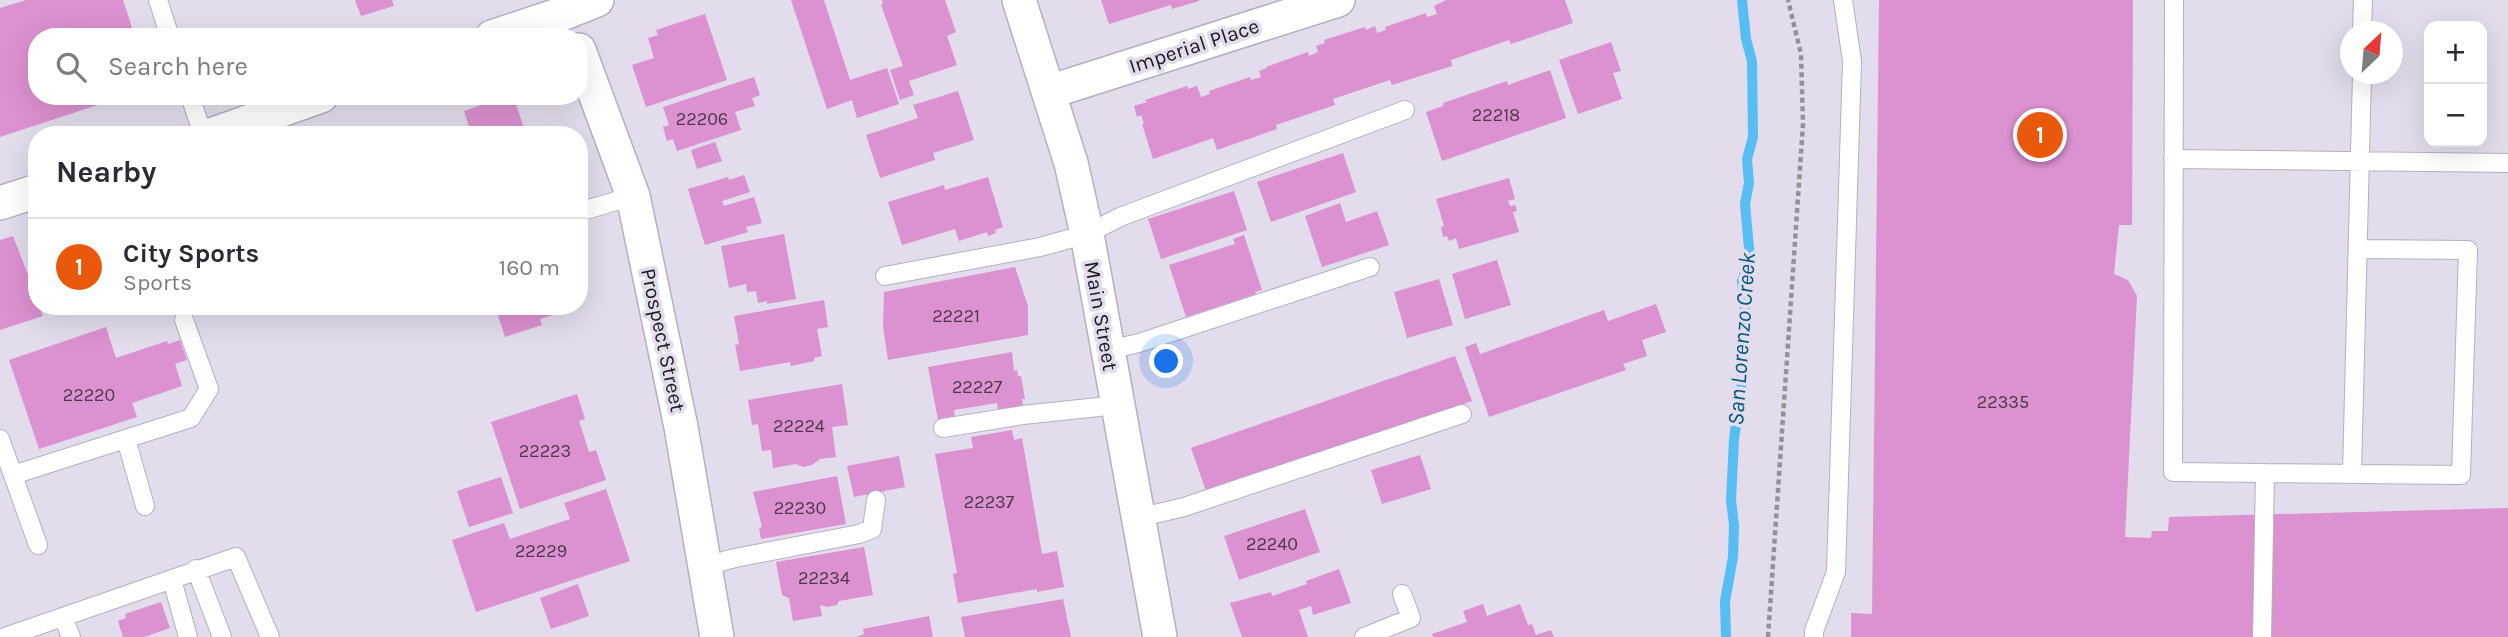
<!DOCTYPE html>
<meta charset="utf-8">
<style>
body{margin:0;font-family:Karla,sans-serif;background:#f7f7f7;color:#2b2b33}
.controls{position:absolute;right:21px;top:21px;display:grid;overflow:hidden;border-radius:14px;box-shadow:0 7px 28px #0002}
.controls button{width:63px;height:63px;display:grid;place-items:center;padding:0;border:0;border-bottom:2px solid #e1e1e2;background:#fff;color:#2b2b33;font:35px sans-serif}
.compass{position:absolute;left:2340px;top:21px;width:63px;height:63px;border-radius:50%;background:#fff;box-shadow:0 7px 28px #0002;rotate:26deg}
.you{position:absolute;left:1167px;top:362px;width:24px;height:24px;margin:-18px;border:5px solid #fff;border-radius:50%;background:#1a73e8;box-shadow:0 0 0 10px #1a73e833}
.badge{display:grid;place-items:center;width:46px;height:46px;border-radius:50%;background:#ea580c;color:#fff;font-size:23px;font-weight:700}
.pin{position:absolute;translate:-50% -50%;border:4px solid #fff;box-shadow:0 2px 7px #0006}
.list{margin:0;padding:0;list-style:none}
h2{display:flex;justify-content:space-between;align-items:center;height:91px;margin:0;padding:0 28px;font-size:30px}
h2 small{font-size:23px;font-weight:400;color:#7c7c81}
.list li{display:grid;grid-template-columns:46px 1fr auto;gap:21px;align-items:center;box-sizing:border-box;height:98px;padding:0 28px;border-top:2px solid #e1e1e2}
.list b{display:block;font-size:26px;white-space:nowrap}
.list p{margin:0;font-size:23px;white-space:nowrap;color:#7c7c81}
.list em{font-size:23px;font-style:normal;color:#7c7c81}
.icon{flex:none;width:38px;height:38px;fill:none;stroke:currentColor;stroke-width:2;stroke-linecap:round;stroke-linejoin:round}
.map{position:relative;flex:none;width:2508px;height:637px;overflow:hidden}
.search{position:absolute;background:#fff;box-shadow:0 7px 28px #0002;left:28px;top:28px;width:560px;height:77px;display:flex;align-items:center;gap:18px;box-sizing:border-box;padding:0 24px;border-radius:28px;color:#7c7c81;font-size:26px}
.panel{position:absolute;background:#fff;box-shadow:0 7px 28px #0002;left:28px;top:126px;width:560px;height:189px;border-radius:28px}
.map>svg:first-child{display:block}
</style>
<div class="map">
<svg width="2508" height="637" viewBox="0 0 2508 637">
<rect width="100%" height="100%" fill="#e2dcec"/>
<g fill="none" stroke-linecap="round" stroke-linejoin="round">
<path stroke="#56bef2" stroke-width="10" d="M1726,637L1725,601L1733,557L1734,525L1731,500L1734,439L1742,382L1740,360L1745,312L1742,281L1750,259L1745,204L1749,183L1747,159L1753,137L1752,61L1746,39L1742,0"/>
</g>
<path fill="#dc91d0" d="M26,0H123L135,37H37V96L122,97L0,137V8Z
M355,0H392L394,6L361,16Z
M791,0H824L850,80L887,68L899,104L857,118L852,100L827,109Z
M882,0H945L956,32L947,36L957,65L909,81L914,95L900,100L890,70L903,66L881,5L883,4Z
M1101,0H1199V1L1172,9L1171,5L1109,24Z
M1446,0H1565L1573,23L1511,44L1509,40L1451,60L1452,66L1392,85L1390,80L1333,99L1335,105L1276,125L1277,129L1217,150L1213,138L1153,159L1142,124L1144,123L1141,115L1137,117L1134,106L1147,102L1145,100L1187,86L1188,89L1197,86L1201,97L1210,94L1209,91L1250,77L1251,80L1261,77L1259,71L1267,68L1266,67L1308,52L1309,56L1318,52L1316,46L1325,43L1324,40L1365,27L1366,30L1375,26L1377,33L1386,30L1385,27L1426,13L1427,17L1437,14L1434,6Z
M1879,0H2133L2132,225H2119L2114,274L2128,280L2137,296L2125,537L2151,538L2152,531H2168L2169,517L2508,508V637H1851V613L1872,614Z
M705,14L727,80L646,107L632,65L654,58L648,38L658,35L656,30Z
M1611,42L1621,71L1613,73L1622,99L1578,114L1559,60Z
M1550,70L1566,118L1442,161L1426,112L1443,106V103L1507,81L1508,85Z
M754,77L760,95L752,98L755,106L735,112L741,130L677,151L673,139L667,141L663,127L669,125L663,107Z
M958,91L974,140L933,153L935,160L880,178L866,135L918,118L913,105Z
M496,96H513L524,128L504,135H458L470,130L464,111L481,105L480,102Z
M715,142L722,161L697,169L691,150Z
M1343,153L1356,192L1271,222L1257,182Z
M744,175L750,192L722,201L724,206L754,197L762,223L746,227L748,232L705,245L688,189L728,177L729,180Z
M988,177L1003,227L995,230L996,233L988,236L987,232L959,241L955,229L902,245L888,202L944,185L945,190Z
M1509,178L1515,199L1508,201L1510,206L1515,205L1517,211L1513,212L1519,232L1459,249L1456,238L1449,241L1447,236L1443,237L1441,227L1444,226L1436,199Z
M1234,191L1247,230L1161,259L1148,219Z
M1340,203L1346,222L1377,211L1389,245L1322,267L1305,216Z
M784,234L796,299L767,304V301L758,303L756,291L747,292L746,284L729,288L721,246Z
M1244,235L1262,290L1255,292L1256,294L1186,317L1169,265L1235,244L1233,239Z
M13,236L37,298V306H39L43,316L0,330V240Z
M1497,260L1511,305L1465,319L1452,274Z
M1015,267L1028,306V335L888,360L883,326L884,292Z
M1439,279L1453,325L1407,338L1394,292Z
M824,300L828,327L817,329L822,356L814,358V361L791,366L790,362L740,371L735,345L739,344L734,316Z
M1656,304L1666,332L1642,340L1647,356L1623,364L1626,370L1489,417L1465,347L1476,343L1480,354L1604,310L1608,321Z
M495,306H561L563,312L540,319L542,325L505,337Z
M106,327L116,358L167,341L168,344L180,340L187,360L175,364L182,386L132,403L137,417L39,449L9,360Z
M1012,352L1014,371L1017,370L1018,376H1021L1025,399H1022L1023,406L998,410L997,403L954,410L955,417L938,420L928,367Z
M1455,356L1472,401L1207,494L1191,448Z
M842,384L848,425L832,427L836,457L820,459L812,465L803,467L796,464L773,468L771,450L762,451L758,424L752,425L748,400Z
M577,394L585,419L579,421L589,452L596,450L606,480L520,509L491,422Z
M1012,430L1014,440L1022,438L1042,554L1057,551L1064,587L1037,592V589L958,603L953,574L957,573L935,454L973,448L971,437Z
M1420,455L1431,489L1382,504L1371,470Z
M899,456L905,487L854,497L847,466Z
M837,476L846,524L761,539L759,528L762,527L753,492Z
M501,477L513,513L469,527L457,491Z
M606,489L630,561L476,612L452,540L504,523L510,539L570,519L564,503Z
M1305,509L1320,552L1239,580L1224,536Z
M864,547L873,595L839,601L837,605L827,607L820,605L822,616L793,621L789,598L782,595L776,562Z
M1339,569L1351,603L1313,615L1311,606L1299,610L1308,637H1242L1230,603L1271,592L1272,596L1307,584L1306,581Z
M578,584L589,616L551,629L540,598Z
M1063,599L1071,637H965L961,617Z
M161,602L170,628L144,637H123L118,621L126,618L125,614Z
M1483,604L1487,616L1520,604L1528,625L1532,624L1536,635L1551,630L1554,637H1433L1432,634L1467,622L1463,611Z
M929,616L933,637H856L864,634L863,629Z"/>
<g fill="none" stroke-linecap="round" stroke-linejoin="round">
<defs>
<path id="service" d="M158,0L170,37
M2174,0L2173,472L2461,475L2468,250L2359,249
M2362,32L2363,0
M190,96L203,135
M2173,159L2508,163
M579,212L633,196
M885,276L1040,247L1087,234L1120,217L1405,110
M1108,350L1139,343L1370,267
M943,428L1023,415L1117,405
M0,439L38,545
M126,439L145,506
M2352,474L2362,74
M13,475L191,418L209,389L184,320
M1138,518L1184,507L1462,414
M705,566L735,558L859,534L872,529L876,500
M196,569L222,637
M172,580L188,637
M63,617L71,637
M5,637L236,557L270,637
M1364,637L1411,618L1402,594
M1814,637V631L1836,572L1852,61L1843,0
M2262,637L2265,473"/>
<path id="minor" d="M1019,0L1071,163L1087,234L1160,637
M492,37L567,12L597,0
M579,50L633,196L681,427L717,637
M1049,92L1338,0
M211,135L321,96
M0,203L37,191"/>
</defs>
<use href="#service" stroke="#b5afbe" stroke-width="20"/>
<use href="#minor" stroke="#b5afbe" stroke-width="36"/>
<path stroke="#95909c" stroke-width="4.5" stroke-dasharray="5 3.5" stroke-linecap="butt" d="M1768,637L1803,124L1801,54L1788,0"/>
<use href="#service" stroke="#fff" stroke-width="18"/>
<use href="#minor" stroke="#fff" stroke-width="33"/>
</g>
<g text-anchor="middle" stroke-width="7" stroke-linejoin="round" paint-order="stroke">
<g font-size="18" fill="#4d384c">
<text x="1496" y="121">22218</text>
<text x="702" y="125">22206</text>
<text x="956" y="322">22221</text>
<text x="977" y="393">22227</text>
<text x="89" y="401">22220</text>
<text x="2003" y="408">22335</text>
<text x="799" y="432">22224</text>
<text x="545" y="457">22223</text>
<text x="989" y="508">22237</text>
<text x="800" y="514">22230</text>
<text x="1272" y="550">22240</text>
<text x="541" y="557">22229</text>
<text x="824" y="584">22234</text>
</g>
<g font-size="21" fill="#1d1a20" stroke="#e2dcec">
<text transform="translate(1194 46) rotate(-18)" y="7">Imperial Place</text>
<text transform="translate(1101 316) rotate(80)" y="7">Main Street</text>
<text transform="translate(663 340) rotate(78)" y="7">Prospect Street</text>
</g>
<g font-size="23" font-style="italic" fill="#015a7c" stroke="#e2dcec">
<text transform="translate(1741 339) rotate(-86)" y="8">San Lorenzo Creek</text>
</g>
</g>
</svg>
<div class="controls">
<button>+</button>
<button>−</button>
</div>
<svg class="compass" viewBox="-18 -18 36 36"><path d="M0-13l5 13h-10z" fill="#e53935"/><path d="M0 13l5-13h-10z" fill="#7c7c81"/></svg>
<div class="you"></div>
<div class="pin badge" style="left:2040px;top:135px">1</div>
<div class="search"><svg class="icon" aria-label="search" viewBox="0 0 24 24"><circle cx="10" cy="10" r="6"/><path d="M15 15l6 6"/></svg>Search here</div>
<section class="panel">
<h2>Nearby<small></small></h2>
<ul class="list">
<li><span class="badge">1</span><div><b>City Sports</b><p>Sports</p></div><em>160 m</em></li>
</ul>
</section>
</div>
